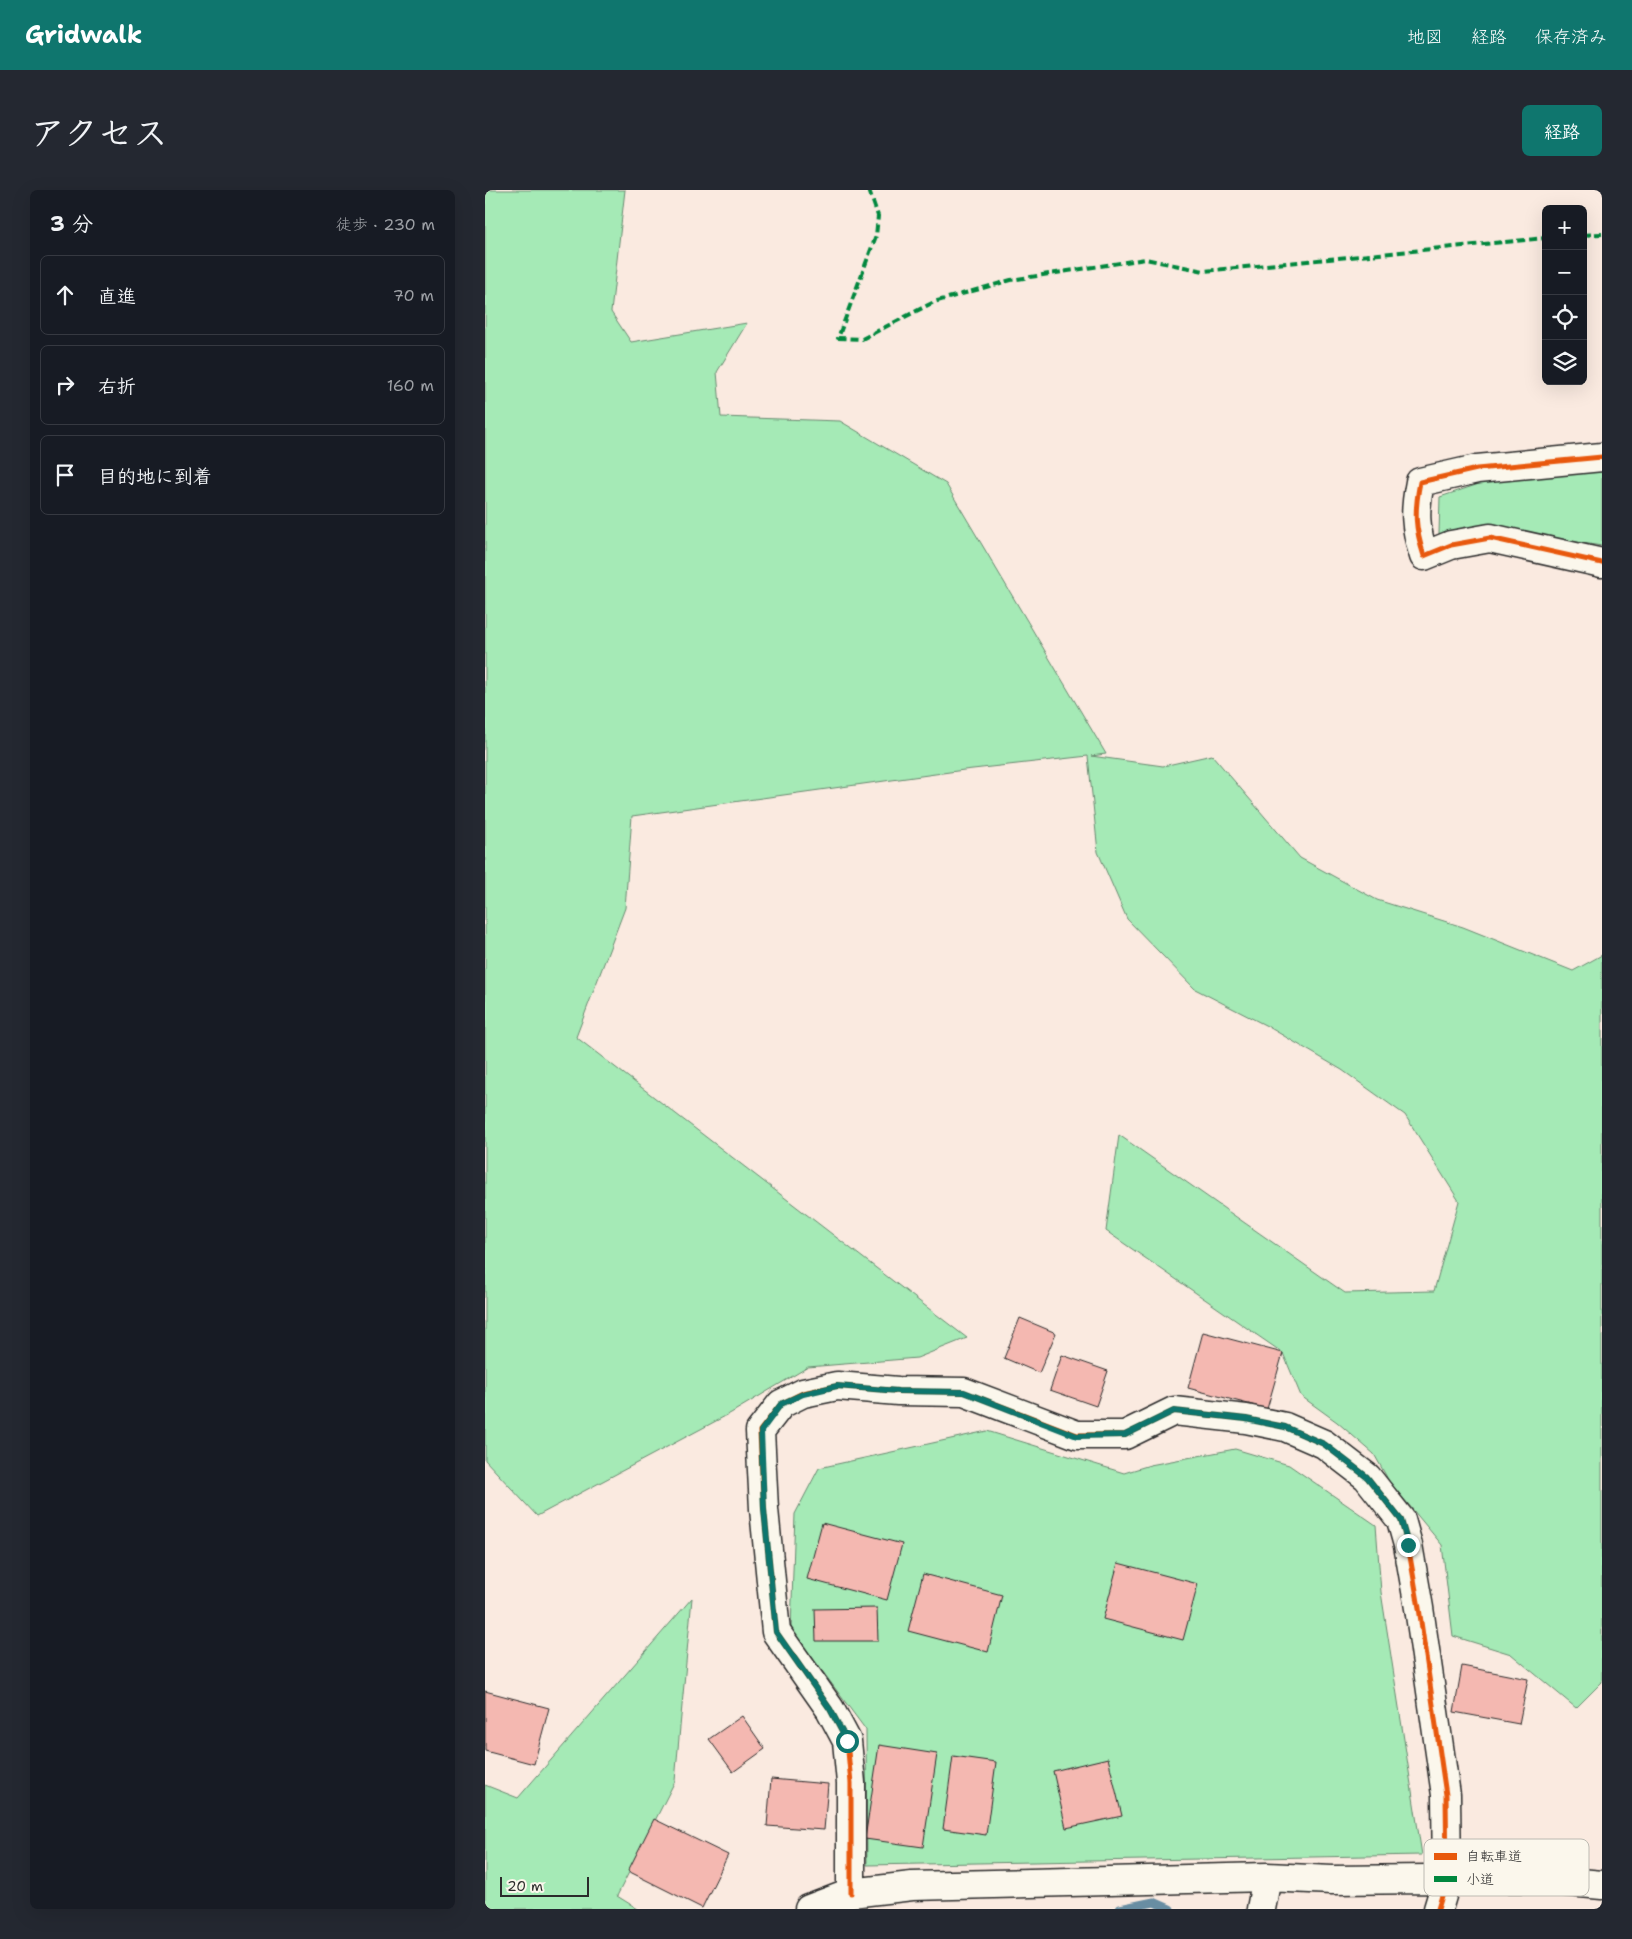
<!DOCTYPE html>
<html lang="ja">
<meta charset="utf-8">
<style>
body{margin:0;font-family:"Shantell Sans","Klee One",sans-serif;background:#242831;color:#f1f3f6}
.controls{position:absolute;right:15px;top:15px;display:grid;overflow:hidden;border-radius:8px;box-shadow:0 5px 20px #0002}
.controls button{width:45px;height:45px;display:grid;place-items:center;padding:0;border:0;border-bottom:1px solid #363941;background:#171b24;color:#f1f3f6;font:25px sans-serif}
.scale{position:absolute;left:15px;bottom:12px;width:89px;box-sizing:border-box;padding-left:5px;border:2px solid #2b2b2b;border-top:0;font-size:14px;line-height:18px;white-space:nowrap;color:#2b2b2b;-webkit-text-stroke:4px #fbf7ec;paint-order:stroke}
.stop{position:absolute;width:15px;height:15px;margin:-11px;border:4px solid #0f766e;border-radius:50%;background:#fff}
.stop.end{background:#0f766e;border-color:#fff;box-shadow:0 1px 5px #0008}
.list{margin:0;padding:0;list-style:none}
h2{display:flex;justify-content:space-between;align-items:center;height:65px;margin:0;padding:0 20px;font-size:21px}
h2 small{font-size:16px;font-weight:400;color:#9ea1a6}
.list li{display:grid;grid-template-columns:32px 1fr auto;gap:15px;align-items:center;box-sizing:border-box;height:80px;margin:0 10px 10px;padding:0 10px;border:1px solid #363941;border-radius:8px}
.list b{display:block;font-size:19px;white-space:nowrap}
.list em{font-size:16px;font-style:normal;color:#9ea1a6}
.icon{flex:none;width:28px;height:28px;fill:none;stroke:currentColor;stroke-width:2;stroke-linecap:round;stroke-linejoin:round}
.map{position:relative;flex:none;width:1117px;height:1719px;overflow:hidden;border-radius:8px}
header{display:flex;align-items:center;gap:30px;box-sizing:border-box;height:70px;padding:0 25px;background:#0f766e;color:#fff}
header strong{font-size:24px}
nav{display:flex;gap:28px;margin-inline-start:auto;font-size:18px}
.intro{display:flex;align-items:center;justify-content:space-between;box-sizing:border-box;height:120px;padding:0 30px}
h1{margin:0;font-size:35px}
.button{padding:12px 22px;border-radius:8px;background:#0f766e;color:#fff;font-size:18px;font-weight:700}
main{display:flex;gap:30px;padding:0 30px}
aside{flex:1;background:#171b24;border-radius:8px;box-shadow:0 5px 20px #0002}
.map>svg:first-child{display:block}
</style>
<header>
<strong>Gridwalk</strong>
<nav><a>地図</a><a>経路</a><a>保存済み</a></nav>
</header>
<div class="intro"><h1>アクセス</h1><a class="button">経路</a></div>
<main>
<aside>
<h2>3 分<small>徒歩 · 230 m</small></h2>
<ul class="list">
<li><svg class="icon" aria-label="ahead" viewBox="0 0 24 24"><path d="M12 20V5M6 11l6-6 6 6"/></svg><div><b>直進</b></div><em>70 m</em></li>
<li><svg class="icon" aria-label="right" viewBox="0 0 24 24"><path d="M7 20v-9h11M14 6l5 5-5 5"/></svg><div><b>右折</b></div><em>160 m</em></li>
<li><svg class="icon" aria-label="arrive" viewBox="0 0 24 24"><path d="M6 21V4h12l-3 4 3 4H6"/></svg><div><b>目的地に到着</b></div></li>
</ul>
</aside>
<div class="map">
<svg width="1117" height="1719" viewBox="0 0 1117 1719">
<rect width="100%" height="100%" fill="#faeae0"/>
<filter id="ink" filterUnits="userSpaceOnUse"><feTurbulence type="fractalNoise" baseFrequency=".02" numOctaves="2"/><feDisplacementMap in="SourceGraphic" scale="10" xChannelSelector="R" yChannelSelector="G"/><feConvolveMatrix kernelMatrix="1 2 1 2 8 2 1 2 1" color-interpolation-filters="sRGB"/></filter>
<g filter="url(#ink)">
<path fill="#a5eab6" stroke="#688a70" d="M0,0H140L126,122L146,152L262,133L232,182L236,227L355,231L461,294L621,564L606,566L678,576L727,565L815,668L892,710L978,737L1088,781L1117,765V1492L1091,1518L1026,1464L968,1446L957,1355L904,1291L889,1264L852,1232L816,1206L798,1163L621,1041L634,945L860,1103L949,1101L974,1011L920,925L857,880L782,836L710,799L642,729L613,662L603,566L479,580L147,626L140,718L91,847L482,1148L432,1168L323,1177L246,1223L52,1326L0,1270Z
M1117,279V356L1027,342L1002,335L954,344L955,307L997,293Z
M502,1241L639,1283L665,1275L750,1259L804,1275L891,1335L896,1402L937,1665L382,1675L381,1540L306,1439L310,1324L334,1278Z
M207,1408L190,1591L132,1706L153,1719H0V1595L33,1608Z"/>
<g fill="none" stroke-linecap="round" stroke-linejoin="round">
<path stroke="#688da2" stroke-width="9" d="M635,1719L669,1712L685,1719"/>
</g>
<path fill="#f4b8b1" stroke="#2b2b2b" d="M535,1128L571,1143L554,1183L519,1168Z
M718,1142L798,1163L782,1219L703,1198Z
M577,1165L623,1181L611,1216L565,1200Z
M337,1333L417,1354L402,1410L322,1389Z
M633,1373L713,1394L698,1450L618,1429Z
M438,1384L517,1405L503,1462L423,1441Z
M392,1418L393,1451H331L330,1419Z
M977,1476L1043,1489L1034,1534L969,1522Z
M0,1501L64,1518L49,1574L0,1561Z
M257,1526L280,1559L248,1582L224,1549Z
M394,1555L452,1564L438,1657L380,1649Z
M468,1566L511,1572L501,1645L458,1639Z
M623,1568L637,1626L581,1638L568,1581Z
M286,1589L343,1594L339,1640L282,1636Z
M169,1629L243,1665L217,1718L143,1681Z"/>
<g fill="none" stroke-linecap="round" stroke-linejoin="round">
<defs>
<path id="minor" d="M1117,267L992,279L935,292C929,322 930,338 939,366L966,355L1005,348L1117,373
M366,1703V1593L362,1551L345,1519L291,1442L279,1319L275,1241L296,1214L318,1203L352,1196L413,1201L479,1202L592,1245H640L689,1221L761,1229L800,1237L839,1254L882,1287L916,1330L923,1355L934,1418L961,1605L962,1689L953,1719
M324,1719L366,1703L427,1696L782,1687L847,1690L1041,1688L1117,1695
M776,1719L782,1687"/>
</defs>
<use href="#minor" stroke="#2b2b2b" stroke-width="31"/>
<use href="#minor" stroke="#fbf7ec" stroke-width="28"/>
<path stroke="#00873e" stroke-width="4" stroke-dasharray="8 4" stroke-linecap="butt" d="M384,0L393,26L391,46L353,148L377,149L449,112L526,90L660,69L719,81L1061,48
M1098,45L1117,44"/>
<defs>
<path id="cycleway" d="M1117,267L992,279L935,292C929,322 930,338 939,366L966,355L1005,348L1117,373
M366,1703V1593L362,1551L345,1519L291,1442L279,1319L275,1241L296,1214L318,1203L352,1196L413,1201L479,1202L592,1245H640L689,1221L761,1229L800,1237L839,1254L882,1287L916,1330L923,1355L934,1418L961,1605L962,1689L953,1719"/>
</defs>
<use href="#cycleway" stroke="#fbf7ec" stroke-width="8"/>
<use href="#cycleway" stroke="#e8590c" stroke-width="5"/>
</g>
</g>
<g fill="none" stroke-linecap="round" stroke-linejoin="round" filter="url(#ink)">
<path stroke="#0f766e" stroke-width="6" d="M362,1551L345,1519L291,1442L279,1319L276,1241L296,1214L318,1204L352,1196L413,1201L479,1202L592,1246L640,1245L689,1221L761,1229L800,1237L839,1254L882,1287L916,1330L923,1355"/>
</g>
<rect x="939" y="1649" width="165" height="57" rx="8" fill="#fbf7ec" stroke="#bdbab2" stroke-width="1"/>
<rect x="949" y="1663" width="23" height="7" fill="#e8590c"/>
<rect x="949" y="1686" width="23" height="6" fill="#00873e"/>
<g font-size="14" fill="#2b2b2b">
<text x="981" y="1671">自転車道</text>
<text x="981" y="1694">小道</text>
</g>
</svg>
<div class="controls">
<button>+</button>
<button>−</button>
<button><svg class="icon" aria-label="locate" viewBox="0 0 24 24"><circle cx="12" cy="12" r="6"/><path d="M12 2v4M12 18v4M2 12h4M18 12h4"/></svg></button>
<button><svg class="icon" aria-label="layers" viewBox="0 0 24 24"><path d="M12 4l9 5-9 5-9-5zM3 14l9 5 9-5"/></svg></button>
</div>
<div class="scale">20 m</div>
<div class="stop" style="left:362px;top:1551px"></div>
<div class="stop end" style="left:923px;top:1355px"></div>
</div>
</main>
